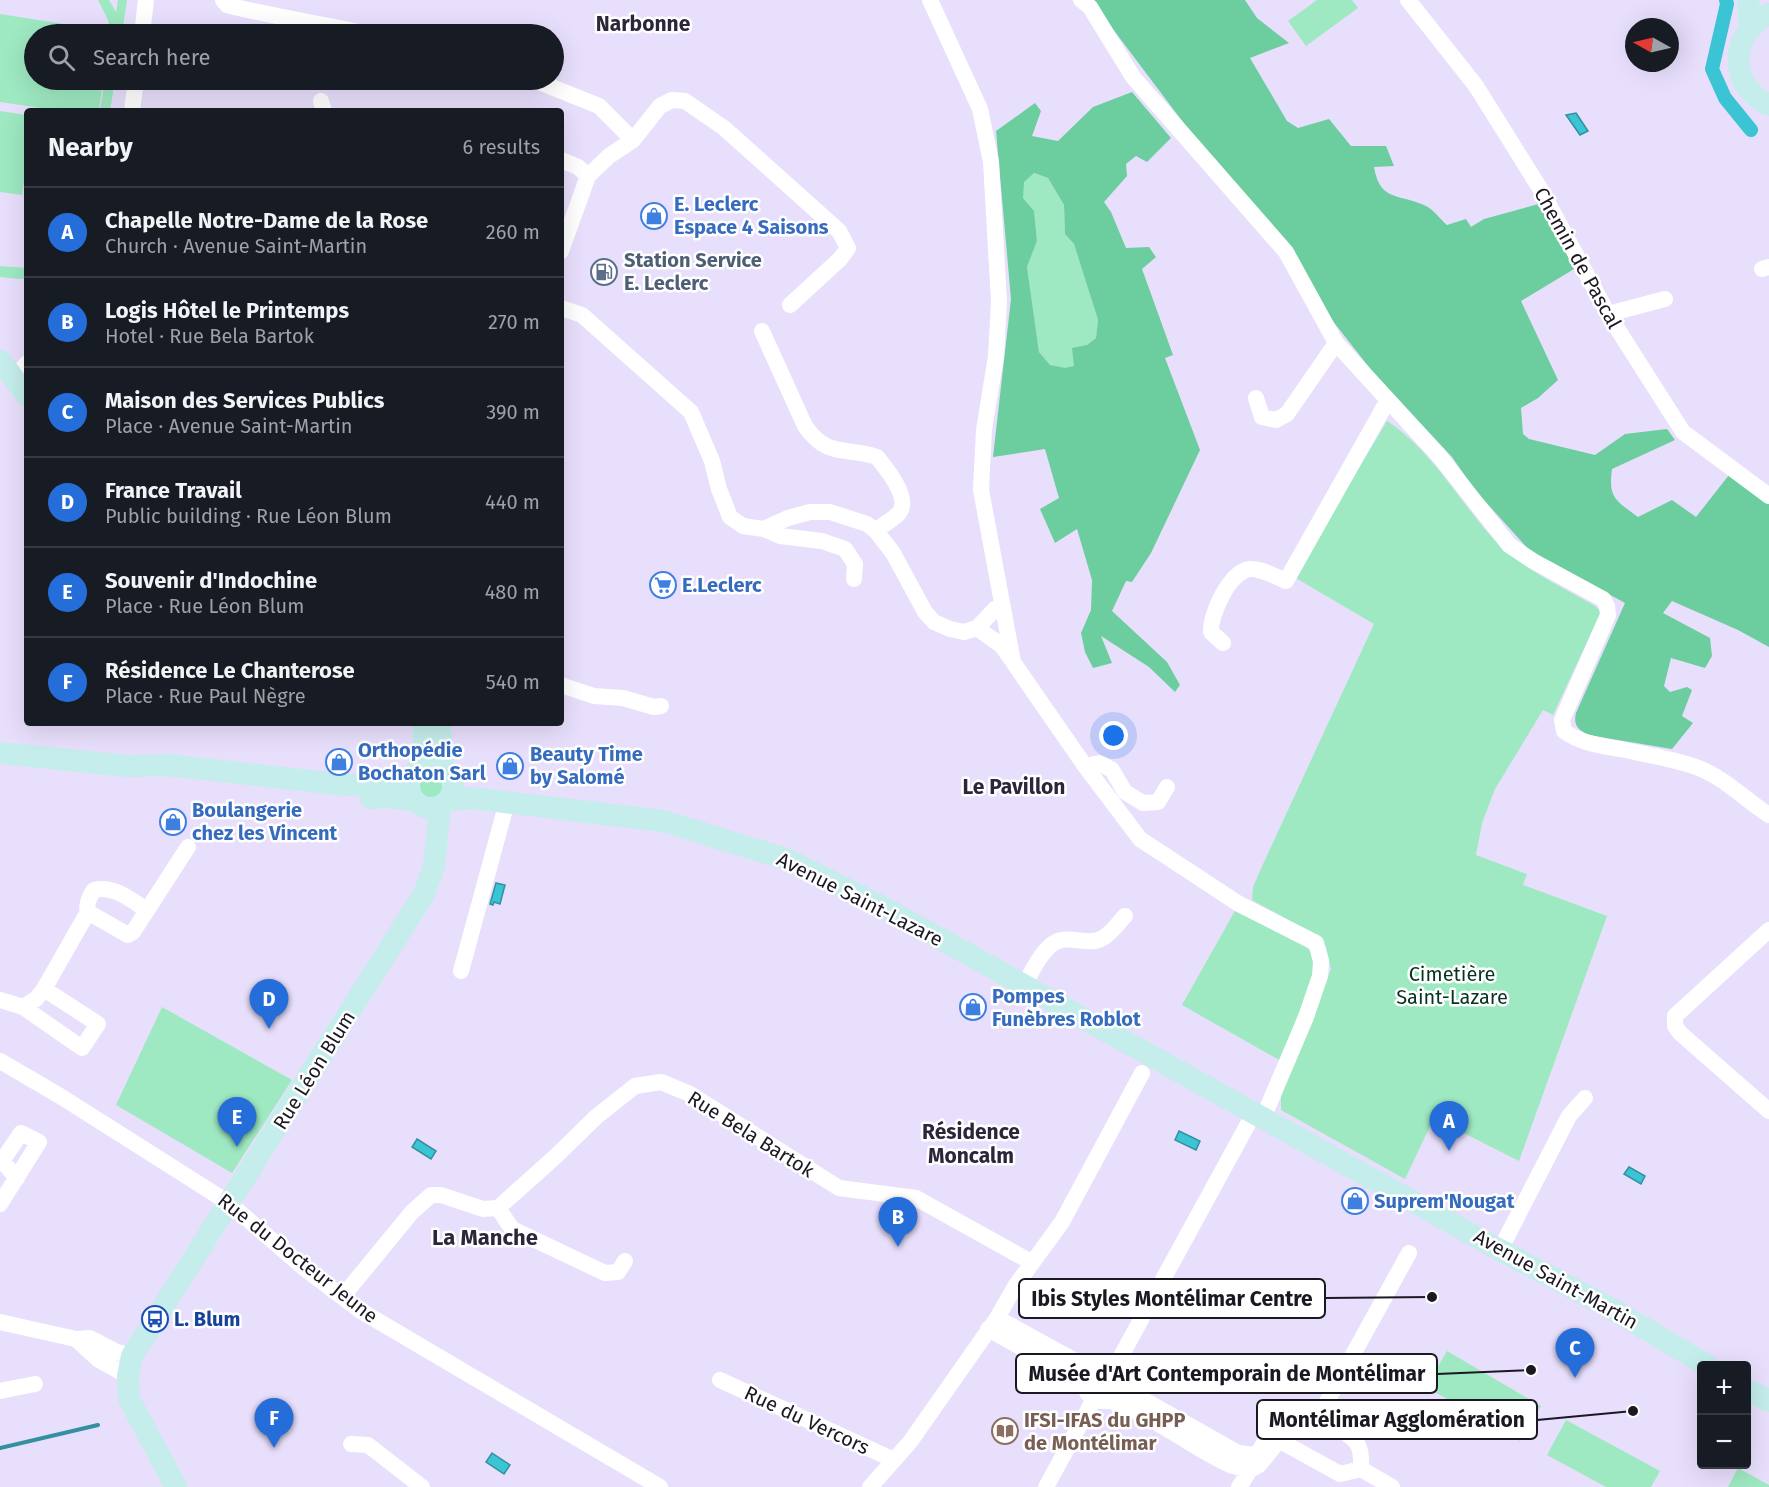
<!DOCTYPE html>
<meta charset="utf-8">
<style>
body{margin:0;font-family:"Fira Sans",sans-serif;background:#242831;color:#f1f3f6}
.controls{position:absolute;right:18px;bottom:18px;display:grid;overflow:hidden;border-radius:6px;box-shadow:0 6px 24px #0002}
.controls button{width:54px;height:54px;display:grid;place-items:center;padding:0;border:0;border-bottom:2px solid #363941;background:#171b24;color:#f1f3f6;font:30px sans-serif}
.compass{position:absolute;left:1625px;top:18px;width:54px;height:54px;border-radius:50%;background:#171b24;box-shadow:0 6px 24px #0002;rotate:278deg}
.you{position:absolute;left:1114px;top:736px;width:21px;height:21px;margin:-15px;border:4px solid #fff;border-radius:50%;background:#1a73e8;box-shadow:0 0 0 9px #1a73e833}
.badge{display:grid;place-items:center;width:39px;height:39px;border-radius:50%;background:#256eda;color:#fff;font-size:20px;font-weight:700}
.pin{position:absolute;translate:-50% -50px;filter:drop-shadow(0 2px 3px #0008)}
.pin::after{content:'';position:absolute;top:32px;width:21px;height:18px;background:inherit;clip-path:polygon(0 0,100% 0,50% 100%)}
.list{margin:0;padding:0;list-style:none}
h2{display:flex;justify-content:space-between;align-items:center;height:78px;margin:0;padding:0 24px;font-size:26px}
h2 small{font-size:20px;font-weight:400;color:#9ea1a6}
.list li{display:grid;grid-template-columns:39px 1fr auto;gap:18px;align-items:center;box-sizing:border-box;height:90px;padding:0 24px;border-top:2px solid #363941}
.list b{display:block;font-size:22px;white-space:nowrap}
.list p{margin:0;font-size:20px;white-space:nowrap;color:#9ea1a6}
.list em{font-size:20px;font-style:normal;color:#9ea1a6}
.icon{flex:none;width:33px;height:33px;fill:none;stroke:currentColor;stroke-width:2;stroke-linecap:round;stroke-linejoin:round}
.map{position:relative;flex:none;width:1769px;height:1487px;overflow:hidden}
.search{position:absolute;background:#171b24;box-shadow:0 6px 24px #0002;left:24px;top:24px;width:540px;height:66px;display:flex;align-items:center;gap:15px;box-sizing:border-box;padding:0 21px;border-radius:33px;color:#9ea1a6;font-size:22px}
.panel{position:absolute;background:#171b24;box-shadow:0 6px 24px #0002;left:24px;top:108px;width:540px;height:618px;border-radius:6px}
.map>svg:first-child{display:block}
</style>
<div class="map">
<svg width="1769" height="1487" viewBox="0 0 1769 1487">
<rect width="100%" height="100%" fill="#e8dffc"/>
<path fill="#9ee9c2" d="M98,0H109L116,12L118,0H127L122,34H111L108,20Z
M1317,0H1352L1358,8L1306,46L1288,21Z
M0,14L109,31V34H34V80H103L99,111H61L0,102Z
M105,80H115L110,111H100Z
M0,111L27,115V161L22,195L0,192Z
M1033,173L1048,178L1064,205L1065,234L1074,244L1098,320L1096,338L1087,345L1074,366L1065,369L1050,365L1039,352L1027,267L1037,241L1034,212L1023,198V182Z
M0,266L27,268V278L19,279L0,277Z
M1387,421C1429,448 1457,497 1489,534C1517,566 1558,585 1595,606L1601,612L1553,715L1543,710L1495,789L1482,823L1476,855L1527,874L1523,885L1607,916L1519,1161L1434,1118L1405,1179L1281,1110V1096L1331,969L1326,947L1318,936L1252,900L1253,887L1264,862L1374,624L1294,577Z
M420 786a12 12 0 1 1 24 0a12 12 0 1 1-24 0Z
M1236,909L1305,946L1314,954L1316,967L1281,1061L1182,1005Z
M162,1007L292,1080L232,1173L116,1105Z
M1447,1351L1541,1406L1520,1441L1426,1387Z
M1566,1420L1660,1471L1651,1487H1606L1547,1455Z
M1738,1468L1769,1485V1487H1728Z"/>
<path fill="#6ccd9f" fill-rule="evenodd" d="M1091,0H1245L1257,18L1289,43L1250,58L1287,121L1298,128L1329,119L1351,146H1386L1394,166L1374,167C1380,202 1398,193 1426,206C1434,210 1440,219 1447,225L1466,219L1471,227L1484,219L1542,203L1574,269L1521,301L1558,380L1538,398L1521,408L1523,434L1529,439L1595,455L1625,434L1667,429L1675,440L1612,469C1608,499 1616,500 1638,517L1672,500L1696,517L1729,475L1769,503V647L1738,630L1672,601L1663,613L1710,638L1712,656L1705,668L1671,658L1664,686L1670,692L1687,687L1692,690L1682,716L1693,723L1672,749L1588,735C1578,729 1573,725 1576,713L1625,603L1530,551L1475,490L1452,457L1372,371L1332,320Z
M1132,92L1171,138L1147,162L1136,156L1126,164L1127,176L1104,202L1111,212L1126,248L1149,247L1156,257L1142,269L1173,355L1165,358L1200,450L1151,553L1132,582L1126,581L1112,611L1167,662L1180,685L1175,692L1149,667L1101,636L1112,663L1093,668L1085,652L1081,633L1091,610L1092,580L1077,529L1055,543L1040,509L1059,498L1045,449L993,457L1011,299L996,131L1035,103L1041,111L1032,136L1058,141L1093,107ZM1034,173L1048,178L1064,205L1065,234L1074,244L1098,320L1096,338L1087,345L1072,348L1074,366L1065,368L1050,365L1039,352L1027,267L1037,241L1034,211L1023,198L1024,182Z"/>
<path fill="#3bc4d4" stroke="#32909f" stroke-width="1.5" d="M1576,113L1588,131L1580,135L1566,115Z
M496,883L505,885L500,904L494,902L493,905L490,904Z
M1179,1131L1200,1141L1196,1150L1175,1140Z
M417,1139L436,1151L431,1159L412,1147Z
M1629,1167L1645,1176L1641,1184L1624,1174Z
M492,1453L510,1465L504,1474L486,1462Z"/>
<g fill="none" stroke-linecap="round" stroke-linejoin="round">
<path stroke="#32909f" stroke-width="4" d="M0,1448L98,1425"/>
<path stroke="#3bc4d4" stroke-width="14" d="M1726,0L1727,4L1712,69L1725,98L1751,130"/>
<path stroke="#fff" stroke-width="16" d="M223,0L227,5C273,17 321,23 367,34
M930,0L980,109L991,162L999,302L996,356L984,430L981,490L1013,662L1085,766L1140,839L1239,904L1316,943L1321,961L1320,976L1306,1017L1263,1118
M1081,0L1090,7L1133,77L1286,252L1336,343L1440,457L1509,545L1533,561L1603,599L1607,606L1608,615L1562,720L1564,731C1581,744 1604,746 1625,750C1649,755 1673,759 1696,767C1724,777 1744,799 1769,815
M1408,0L1476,86L1541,190L1608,314L1683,432L1769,496
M142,34L146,0
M534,80L599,106L633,140
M321,101L324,111
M132,111L136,80
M561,160L578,167L588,176
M561,251L588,176L609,156L633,140L660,106L672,100L685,101L724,128L839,231L848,248L840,259L790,305
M1762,269L1769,267
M561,308L582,315L691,412L712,461L719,489L730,517L743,526L764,529L788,518L810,512H830L867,524L876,531L893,553L925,612L934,622L950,629L964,632L977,628L995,609L1002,607
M1608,314L1665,299
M762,331L805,426C828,459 845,446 877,457C886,468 911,498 899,513C893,520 883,524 876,531
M13,379L27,363
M1256,398L1262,417L1276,420L1287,414L1336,343
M764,529L780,536L822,541L845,549L855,564L854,579
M977,628L1002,646L1011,659
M1223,643L1211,632C1210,614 1230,571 1250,569C1261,568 1276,577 1286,581L1388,400
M561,685L594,696L623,698L654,707L661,706
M1085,766L1100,763L1112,770L1125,792L1143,803L1158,802L1167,787
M88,916C86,905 88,899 94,890C114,885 131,900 147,910
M1769,930L1675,1016V1026L1680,1033L1769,1111
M461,971L504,813L510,803
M1024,985C1032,972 1041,951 1054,943C1068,934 1087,946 1101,939C1110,935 1118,923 1125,916
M0,1000L23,1007L82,1048L98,1024L44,989
M23,1007L36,999L44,989L85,917L93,915L128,935L133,932L188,847
M0,1061L60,1096L229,1203L304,1268L361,1311L660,1487
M0,1204L39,1142L21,1133L2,1161L17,1178
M498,1208L512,1229L605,1273L618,1272L625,1261
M1500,1250L1569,1116L1585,1098
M343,1296L412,1212L431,1195H441L483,1209L498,1208L555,1157L596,1117L635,1086L661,1082L690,1094L839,1188L916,1198L1031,1262
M997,1318L1092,1370
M0,1322L76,1339L90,1338L117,1352L132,1356
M988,1329L1085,1383
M76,1339L99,1360L128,1376
M1114,1369L1254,1113
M720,1380L894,1460
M1121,1387L1238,1453L1254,1455L1259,1451L1266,1440
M0,1391L35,1384
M1110,1401C1123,1392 1124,1377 1110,1367C1092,1363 1075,1384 1092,1398C1098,1403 1102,1400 1109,1401C1114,1401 1122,1406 1126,1407C1162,1422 1193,1448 1228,1464C1234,1467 1243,1468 1250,1470L1259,1465L1277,1443L1282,1442
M1295,1408C1313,1416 1348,1429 1358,1445C1362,1453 1361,1461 1361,1469L1340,1474L1282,1442C1275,1430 1276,1424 1283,1412Z
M1318,1418L1409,1253
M351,1444L368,1445L422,1487
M1361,1469L1392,1487
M870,1487L910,1442L997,1318L1016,1285L1062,1222L1142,1073
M1046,1487L1094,1399
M1239,1487L1250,1470"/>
<path stroke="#c4edeb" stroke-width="22" d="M1748,0L1750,28
M1769,14C1729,33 1728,86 1769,105
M0,360L27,396
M440,723L442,767
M0,753L128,766L167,765L346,785L387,786L410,778
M409 786a22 22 0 1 1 44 0a22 22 0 1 1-44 0Z
M423,765L424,723
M371,798L389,797L414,801
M449,800L471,798L663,821L786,859L885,908L1500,1250L1612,1309L1708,1366
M1746,1389L1769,1401
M176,1487L129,1399L128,1376L132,1356L424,894L434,866L440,807"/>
</g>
<defs>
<symbol id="shop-ring" viewBox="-11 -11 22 22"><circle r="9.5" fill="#fff" stroke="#3f7fe0" stroke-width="1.5"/><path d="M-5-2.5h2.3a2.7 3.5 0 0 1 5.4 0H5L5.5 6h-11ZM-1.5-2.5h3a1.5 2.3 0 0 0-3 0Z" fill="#3f7fe0"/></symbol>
<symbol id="fuel-ring" viewBox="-11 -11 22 22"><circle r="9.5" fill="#fff" stroke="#5c6f8a" stroke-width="1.5"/><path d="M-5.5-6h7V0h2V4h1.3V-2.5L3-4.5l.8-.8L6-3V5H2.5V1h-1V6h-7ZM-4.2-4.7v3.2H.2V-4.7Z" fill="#5c6f8a"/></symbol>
<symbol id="supermarket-ring" viewBox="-11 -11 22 22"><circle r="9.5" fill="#fff" stroke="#3f7fe0" stroke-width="1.5"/><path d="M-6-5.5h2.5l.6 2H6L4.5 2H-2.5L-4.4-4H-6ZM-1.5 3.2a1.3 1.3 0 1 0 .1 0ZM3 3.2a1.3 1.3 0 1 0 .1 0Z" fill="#3f7fe0"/></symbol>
<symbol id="bus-ring" viewBox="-11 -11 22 22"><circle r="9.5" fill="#fff" stroke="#1a4fb4" stroke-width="1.5"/><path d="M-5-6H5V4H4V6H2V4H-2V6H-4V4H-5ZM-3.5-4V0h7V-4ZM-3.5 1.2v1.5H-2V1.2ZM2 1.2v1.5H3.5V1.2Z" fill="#1a4fb4"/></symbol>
<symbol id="library-ring" viewBox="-11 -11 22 22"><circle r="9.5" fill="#fff" stroke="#8d6e63" stroke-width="1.5"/><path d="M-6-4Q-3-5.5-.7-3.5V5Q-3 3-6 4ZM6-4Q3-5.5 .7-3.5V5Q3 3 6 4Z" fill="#8d6e63"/></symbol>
</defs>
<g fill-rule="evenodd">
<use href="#shop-ring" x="639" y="201" width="30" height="30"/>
<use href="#fuel-ring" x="589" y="257" width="30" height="30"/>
<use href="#supermarket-ring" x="648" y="570" width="30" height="30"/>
<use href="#shop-ring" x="324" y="747" width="30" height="30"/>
<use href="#shop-ring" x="495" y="751" width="30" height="30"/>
<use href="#shop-ring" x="158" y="807" width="30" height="30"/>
<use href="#shop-ring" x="958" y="992" width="30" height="30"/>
<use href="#shop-ring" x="1340" y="1186" width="30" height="30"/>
<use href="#bus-ring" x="140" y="1304" width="30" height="30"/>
<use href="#library-ring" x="990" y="1416" width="30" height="30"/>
</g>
<g text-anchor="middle" stroke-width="5" stroke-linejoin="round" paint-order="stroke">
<g font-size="20" font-weight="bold" fill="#366cbe" stroke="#fff" text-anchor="start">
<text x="674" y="211">E. Leclerc<tspan x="674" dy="23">Espace 4 Saisons</tspan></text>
<text x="682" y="592">E.Leclerc</text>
<text x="358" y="757">Orthopédie<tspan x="358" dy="23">Bochaton Sarl</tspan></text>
<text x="530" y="761">Beauty Time<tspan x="530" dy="23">by Salomé</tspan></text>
<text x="192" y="817">Boulangerie<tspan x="192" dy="23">chez les Vincent</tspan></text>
<text x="992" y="1003">Pompes<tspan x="992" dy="23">Funèbres Roblot</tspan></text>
<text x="1374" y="1208">Suprem'Nougat</text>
</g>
<g font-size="20" fill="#1c1822" stroke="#fff">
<text transform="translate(1578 258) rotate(61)" y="7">Chemin de Pascal</text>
<text transform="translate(860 899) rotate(27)" y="7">Avenue Saint-Lazare</text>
<text transform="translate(314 1070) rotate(-58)" y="7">Rue Léon Blum</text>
<text transform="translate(751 1134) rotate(32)" y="7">Rue Bela Bartok</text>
<text transform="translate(298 1258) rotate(38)" y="7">Rue du Docteur Jeune</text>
<text transform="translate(1556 1279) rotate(29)" y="7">Avenue Saint-Martin</text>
<text transform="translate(807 1420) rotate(25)" y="7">Rue du Vercors</text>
</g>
<g font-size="20" font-weight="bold" fill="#4e5e75" stroke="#fff" text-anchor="start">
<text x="624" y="267">Station Service<tspan x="624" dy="23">E. Leclerc</tspan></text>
</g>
<g font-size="20" fill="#063321" stroke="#fff">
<text x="1452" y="981">Cimetière<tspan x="1452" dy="23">Saint-Lazare</tspan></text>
</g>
<g font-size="20" font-weight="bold" fill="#164399" stroke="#fff" text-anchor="start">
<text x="174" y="1326">L. Blum</text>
</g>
<g font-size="20" font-weight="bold" fill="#785e54" stroke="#fff" text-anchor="start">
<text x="1024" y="1427">IFSI-IFAS du GHPP<tspan x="1024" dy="23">de Montélimar</tspan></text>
</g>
<g font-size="21" font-weight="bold" fill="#2d263b" stroke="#fff">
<text x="643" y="31">Narbonne</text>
<text x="1014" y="794">Le Pavillon</text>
<text x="971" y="1139">Résidence<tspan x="971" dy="24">Moncalm</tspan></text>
</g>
<g font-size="22" font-weight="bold" fill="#2d263b" stroke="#fff">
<text x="485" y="1245">La Manche</text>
</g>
</g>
<path fill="none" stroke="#1c1822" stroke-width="2" d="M1432 1297L1325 1298M1531 1370L1437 1374M1633 1411L1537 1420"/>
<g fill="#1c1822" stroke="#fff" stroke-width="2">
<circle cx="1432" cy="1297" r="6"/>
<circle cx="1531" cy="1370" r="6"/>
<circle cx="1633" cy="1411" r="6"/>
</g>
<g fill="#fff" stroke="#1c1822" stroke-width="2">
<rect x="1019" y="1279" width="306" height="39" rx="6"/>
<rect x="1016" y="1354" width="421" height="39" rx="6"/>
<rect x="1257" y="1400" width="280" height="39" rx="6"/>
</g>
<g font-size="21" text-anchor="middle" font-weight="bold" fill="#1c1822">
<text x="1172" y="1306">Ibis Styles Montélimar Centre</text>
<text x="1227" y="1381">Musée d'Art Contemporain de Montélimar</text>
<text x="1397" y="1427">Montélimar Agglomération</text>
</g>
</svg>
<div class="controls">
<button>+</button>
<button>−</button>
</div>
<svg class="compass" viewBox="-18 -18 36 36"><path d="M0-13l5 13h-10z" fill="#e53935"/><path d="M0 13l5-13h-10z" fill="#9ea1a6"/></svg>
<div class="you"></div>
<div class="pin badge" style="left:1449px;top:1151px">A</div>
<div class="pin badge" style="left:898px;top:1247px">B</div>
<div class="pin badge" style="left:1575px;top:1378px">C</div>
<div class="pin badge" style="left:269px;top:1029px">D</div>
<div class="pin badge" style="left:237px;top:1147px">E</div>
<div class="pin badge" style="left:274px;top:1448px">F</div>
<div class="search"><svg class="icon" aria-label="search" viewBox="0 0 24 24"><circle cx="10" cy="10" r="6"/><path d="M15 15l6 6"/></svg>Search here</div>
<section class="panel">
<h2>Nearby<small>6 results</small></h2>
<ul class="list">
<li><span class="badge">A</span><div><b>Chapelle Notre-Dame de la Rose</b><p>Church · Avenue Saint-Martin</p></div><em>260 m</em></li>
<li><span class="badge">B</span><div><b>Logis Hôtel le Printemps</b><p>Hotel · Rue Bela Bartok</p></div><em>270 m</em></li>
<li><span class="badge">C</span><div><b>Maison des Services Publics</b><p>Place · Avenue Saint-Martin</p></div><em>390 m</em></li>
<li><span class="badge">D</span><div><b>France Travail</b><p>Public building · Rue Léon Blum</p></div><em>440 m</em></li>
<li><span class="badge">E</span><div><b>Souvenir d'Indochine</b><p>Place · Rue Léon Blum</p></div><em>480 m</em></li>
<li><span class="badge">F</span><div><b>Résidence Le Chanterose</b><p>Place · Rue Paul Nègre</p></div><em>540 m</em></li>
</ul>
</section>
</div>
